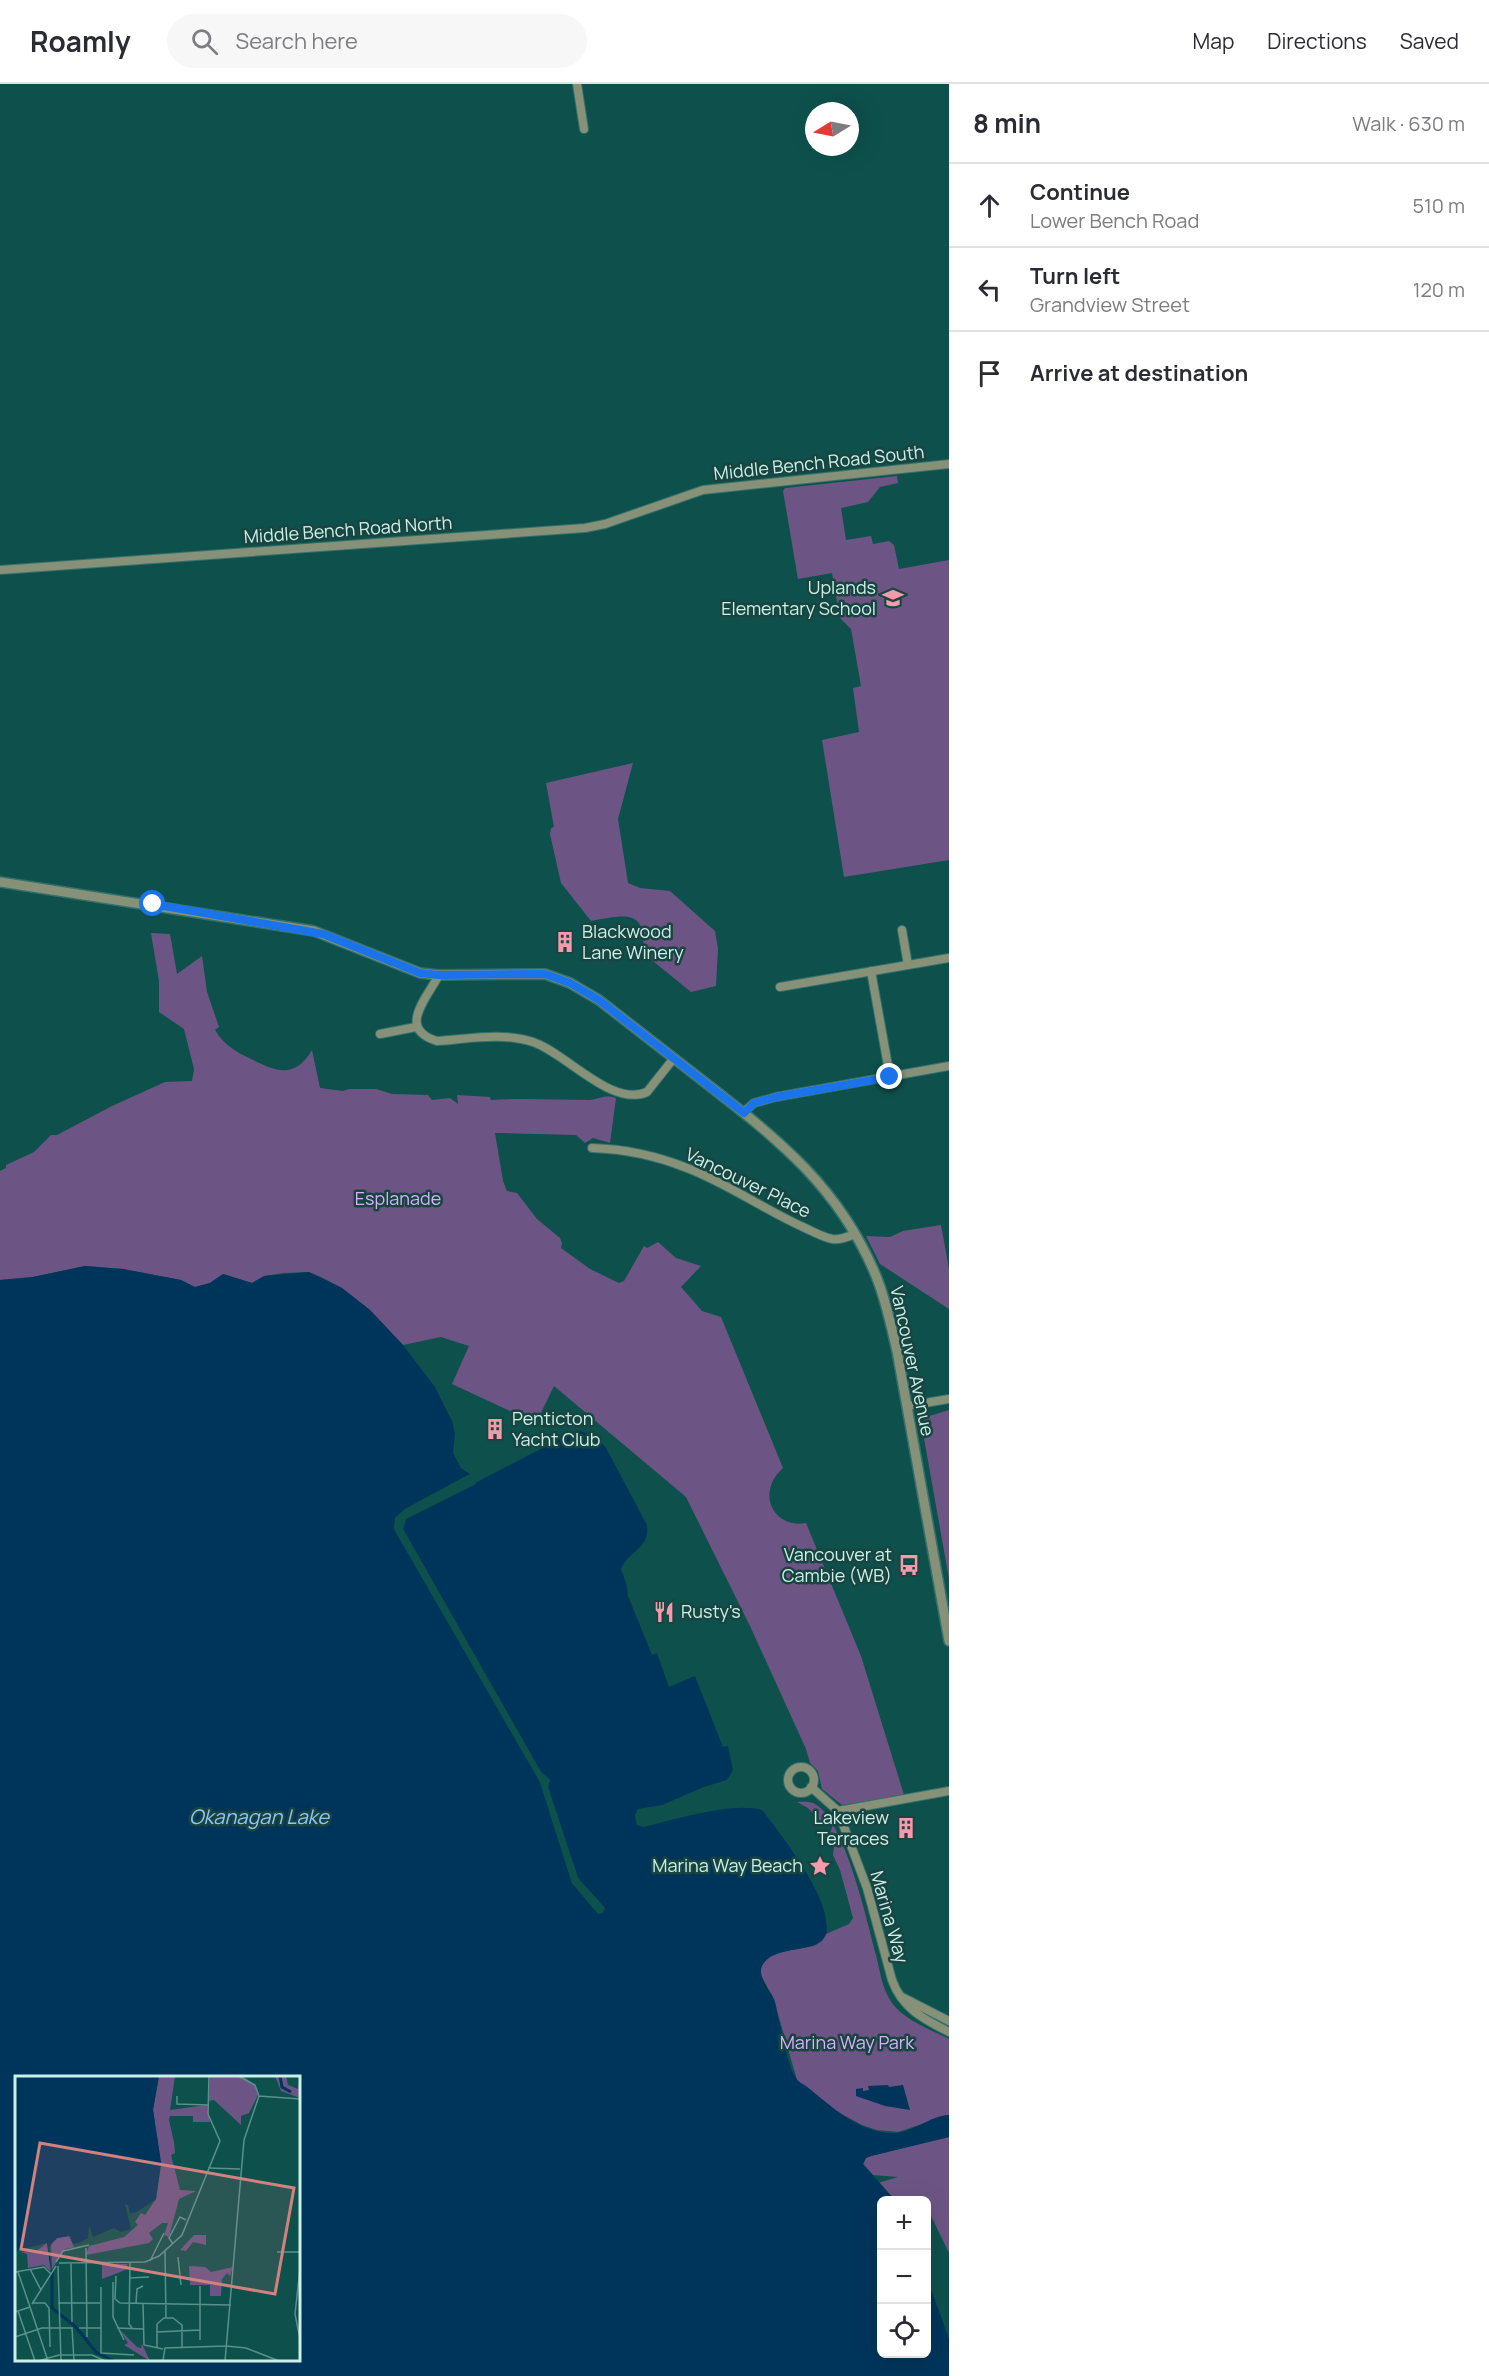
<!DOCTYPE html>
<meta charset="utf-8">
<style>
body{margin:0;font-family:Manrope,sans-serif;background:#f7f7f7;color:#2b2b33}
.controls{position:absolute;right:18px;bottom:18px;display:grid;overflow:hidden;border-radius:9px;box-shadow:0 6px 24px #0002}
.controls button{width:54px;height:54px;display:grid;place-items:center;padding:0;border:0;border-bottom:2px solid #e1e1e2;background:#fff;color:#2b2b33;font:30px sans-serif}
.compass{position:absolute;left:805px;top:18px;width:54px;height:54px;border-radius:50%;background:#fff;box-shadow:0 6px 24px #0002;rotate:260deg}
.stop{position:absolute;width:18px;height:18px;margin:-14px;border:4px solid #1a73e8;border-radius:50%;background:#fff}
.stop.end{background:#1a73e8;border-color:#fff;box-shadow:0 2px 6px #0008}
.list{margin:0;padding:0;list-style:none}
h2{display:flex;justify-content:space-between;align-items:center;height:78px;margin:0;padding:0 24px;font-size:26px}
h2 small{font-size:20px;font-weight:400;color:#7c7c81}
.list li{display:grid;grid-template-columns:39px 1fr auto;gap:18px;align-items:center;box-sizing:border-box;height:84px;padding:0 24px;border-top:2px solid #e1e1e2}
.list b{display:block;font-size:22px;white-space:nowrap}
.list p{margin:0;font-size:20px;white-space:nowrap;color:#7c7c81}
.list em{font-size:20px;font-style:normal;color:#7c7c81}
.icon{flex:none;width:33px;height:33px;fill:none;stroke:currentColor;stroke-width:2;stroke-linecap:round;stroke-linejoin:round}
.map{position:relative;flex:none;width:949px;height:2292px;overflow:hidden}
header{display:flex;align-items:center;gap:36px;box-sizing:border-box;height:84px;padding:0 30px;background:#fff;border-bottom:2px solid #e1e1e2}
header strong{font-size:28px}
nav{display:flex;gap:33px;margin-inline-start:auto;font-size:21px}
.search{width:420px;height:54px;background:#f7f7f7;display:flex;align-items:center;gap:15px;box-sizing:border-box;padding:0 21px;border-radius:33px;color:#7c7c81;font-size:22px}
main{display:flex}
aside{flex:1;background:#fff}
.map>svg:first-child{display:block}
</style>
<header>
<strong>Roamly</strong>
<div class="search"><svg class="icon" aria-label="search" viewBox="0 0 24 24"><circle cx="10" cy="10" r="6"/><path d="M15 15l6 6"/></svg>Search here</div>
<nav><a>Map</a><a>Directions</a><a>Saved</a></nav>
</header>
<main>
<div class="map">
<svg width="949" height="2292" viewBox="0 0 949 2292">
<rect width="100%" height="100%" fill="#0e514c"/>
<path fill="#6c5584" d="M897,392L898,399L880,403L868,418L841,424L846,456L871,452L873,460L889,457L894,461L899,485L949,476V776L844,793L822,656L859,648L853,604L861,602L851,545L840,534L832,489L798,495L783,407L785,404Z
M633,679L618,735L628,799L640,804L670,807L715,847L718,865L716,902L691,908L643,869C647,824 626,831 591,837L561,799L550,750L551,744L554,743L546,699Z
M151,849L170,850L177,890L202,872L207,908L219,943L215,946C224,961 236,968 251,975C276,988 295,995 312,966L320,1004L343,1007L349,1005H376L392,1010L428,1011L432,1016L450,1014L458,1020L457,1011L490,1013L491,1016C524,1014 556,1016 589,1016C600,1015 605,1010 616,1014L610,1059L593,1054L585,1059L576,1051L495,1049L503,1097L507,1107L517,1109L537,1135L560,1154L562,1159L561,1164L590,1185L619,1199L624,1197L644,1162L647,1164L658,1158L676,1174L701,1182L681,1203L702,1227L721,1233L783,1384C779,1388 774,1393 772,1399C762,1423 782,1444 806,1439L861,1572L904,1711L842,1721L822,1705L818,1687L810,1679L806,1665L750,1542L686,1413L554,1302L536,1339L452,1300L469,1262L441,1253L403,1261L370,1226L342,1204L321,1193L309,1188L283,1189L265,1192L252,1199L223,1190L210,1199L195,1203L181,1196L123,1185L85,1182L33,1193L0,1196V1087L6,1084V1081L34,1068L51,1051H57L112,1022L165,998L192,997L194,985L184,945L159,928V897Z
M941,1141L949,1185V1225L880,1180L866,1152L890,1153L903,1147Z
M949,1326V1495L922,1343L926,1333Z
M797,1718C803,1718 810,1717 815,1720C845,1737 867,1837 876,1871C880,1887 882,1905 892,1919C904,1936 930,1945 949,1955V2031L898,2048L877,2046L862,2041L830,2024L797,1996L774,1916L761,1891L760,1884L768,1873L774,1869L814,1862L822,1857L826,1850L849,1840L853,1834L840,1786L833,1771L834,1763L841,1758L839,1755H836L830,1750L833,1740L822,1739L808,1724Z
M949,2053V2169L931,2132L927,2135L926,2116H895L878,2099L898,2093L873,2091L863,2080L866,2074L871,2072Z"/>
<path fill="#00355b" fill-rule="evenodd" d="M85,1182L123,1185L181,1196L195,1203L210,1199L223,1190L252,1199L264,1192L309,1188L342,1204L370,1226L403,1261L435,1303L452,1337L455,1350L453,1369L461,1384L470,1390L405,1425L395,1434L394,1445L540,1698L572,1799L598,1829L605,1824L578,1794L548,1703L550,1696L541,1688L402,1443L406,1435L577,1346L593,1351L605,1362L647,1441C650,1465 629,1466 621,1485L627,1502L628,1512L652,1571L657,1569L669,1603L695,1592L723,1663L728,1662L733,1686L727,1696L704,1703L662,1721L638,1725L635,1732L637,1741L643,1743C673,1736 733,1717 762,1726C783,1753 827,1809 827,1844C826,1874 775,1857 762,1882C757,1892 770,1906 774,1915C776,1921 777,1927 778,1933C783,1950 787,1980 796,1994C798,1998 803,2000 806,2002C831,2022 859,2049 893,2049C913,2049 929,2032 949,2031V2053L871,2072L866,2074L863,2080L895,2116H882V2270H926L927,2194L949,2255V2292H0V1196L33,1193ZM16,1994H298V2276H16Z
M888,2001L889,2003L903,2001L910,2026L885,2022L856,2012V2005L863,2004V2007L869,2006L868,2002Z"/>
<path fill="#0e514c" d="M470,1390L471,1393L406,1427L398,1435L397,1444L433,1504L400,1447V1442L404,1433L474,1397L476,1400L406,1435L403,1446L541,1688L550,1696L548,1703L578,1794L605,1824L603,1829L598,1830L572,1799L540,1698L394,1445L395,1434L405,1425Z"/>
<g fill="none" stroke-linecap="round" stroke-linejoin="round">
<defs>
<path id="minor" d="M577,0L584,45
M0,486L585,444L605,440L703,406L949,380
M902,846L908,881
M871,887L890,993
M439,891C426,915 397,945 437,957C468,955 503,948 533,958C566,969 612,1024 647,1008L674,974
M780,903L949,874
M380,950L416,943
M744,1028L754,1019L776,1013L949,982
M592,1064C624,1065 657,1072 687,1084C727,1099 763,1125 803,1143C812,1147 822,1153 832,1155C841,1156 847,1153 855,1150
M907,1322L949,1315
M788 1696a13 13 0 1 1 26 0a13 13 0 1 1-26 0Z
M811,1703L838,1727L867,1804L892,1896C902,1924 923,1935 949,1948
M838,1727L949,1707
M902,1913L949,1937"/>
<path id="tertiary" d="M0,798L314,847L420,889L439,891L545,890L570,899L599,916C635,944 671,972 707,1000C779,1056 840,1104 876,1192C886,1216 891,1242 897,1267L949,1557"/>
</defs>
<use href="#minor" stroke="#34716c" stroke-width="10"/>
<use href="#tertiary" stroke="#34716c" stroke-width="12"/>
<use href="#minor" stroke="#869178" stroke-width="8"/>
<use href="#tertiary" stroke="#869178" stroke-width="9"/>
</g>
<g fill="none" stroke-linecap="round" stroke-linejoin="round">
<path stroke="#1a73e8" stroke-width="8" d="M153,820L323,850L420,889L439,891L545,890L570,899L599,916L744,1029L754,1019L776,1013L890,993"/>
</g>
<defs>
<symbol id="school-bare" viewBox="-9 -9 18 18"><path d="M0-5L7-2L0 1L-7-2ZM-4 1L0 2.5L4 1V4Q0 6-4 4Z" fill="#f39aac" stroke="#194440" stroke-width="2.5" paint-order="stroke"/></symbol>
<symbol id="building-bare" viewBox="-9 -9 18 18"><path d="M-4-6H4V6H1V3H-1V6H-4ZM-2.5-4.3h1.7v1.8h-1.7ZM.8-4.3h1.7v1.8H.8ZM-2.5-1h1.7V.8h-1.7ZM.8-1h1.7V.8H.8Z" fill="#f39aac" stroke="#194440" stroke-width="2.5" paint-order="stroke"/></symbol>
<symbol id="bus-bare" viewBox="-9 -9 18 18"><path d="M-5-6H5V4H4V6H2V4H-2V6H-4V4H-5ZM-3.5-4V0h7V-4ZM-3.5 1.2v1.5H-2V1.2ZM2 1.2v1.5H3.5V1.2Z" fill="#f39aac" stroke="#194440" stroke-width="2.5" paint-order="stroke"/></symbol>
<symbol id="restaurant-bare" viewBox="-9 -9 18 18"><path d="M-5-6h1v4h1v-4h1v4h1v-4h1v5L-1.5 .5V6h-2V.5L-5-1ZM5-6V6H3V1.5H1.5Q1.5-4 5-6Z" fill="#f39aac" stroke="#194440" stroke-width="2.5" paint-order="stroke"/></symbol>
<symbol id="sight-bare" viewBox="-9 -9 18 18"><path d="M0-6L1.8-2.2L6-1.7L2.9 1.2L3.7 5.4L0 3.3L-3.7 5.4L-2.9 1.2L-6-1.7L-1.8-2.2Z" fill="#f39aac" stroke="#194440" stroke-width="2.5" paint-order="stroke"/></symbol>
</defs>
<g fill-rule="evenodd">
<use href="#school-bare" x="878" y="499" width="30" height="30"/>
<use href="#building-bare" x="550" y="843" width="30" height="30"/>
<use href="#building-bare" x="480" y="1330" width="30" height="30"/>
<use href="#bus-bare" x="894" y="1466" width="30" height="30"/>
<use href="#restaurant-bare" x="649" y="1513" width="30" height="30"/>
<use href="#building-bare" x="891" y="1729" width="30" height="30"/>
<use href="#sight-bare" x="805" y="1767" width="30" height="30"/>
</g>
<g text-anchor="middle" stroke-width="5" stroke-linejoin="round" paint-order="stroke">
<g font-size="18" fill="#caf0ea" stroke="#194440">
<text transform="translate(819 379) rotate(-6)" y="6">Middle Bench Road South</text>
<text transform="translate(348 446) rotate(-4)" y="6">Middle Bench Road North</text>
<text transform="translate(748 1099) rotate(26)" y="6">Vancouver Place</text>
<text transform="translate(912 1277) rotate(78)" y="6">Vancouver Avenue</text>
<text transform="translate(889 1833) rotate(74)" y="6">Marina Way</text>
</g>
<g font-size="18" fill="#caf0ea" stroke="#194440" text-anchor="end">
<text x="876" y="510">Uplands<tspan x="876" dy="21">Elementary School</tspan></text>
<text x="582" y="854" text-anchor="start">Blackwood<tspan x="582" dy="21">Lane Winery</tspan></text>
<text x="512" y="1341" text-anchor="start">Penticton<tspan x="512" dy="21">Yacht Club</tspan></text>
<text x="892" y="1477">Vancouver at<tspan x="892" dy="21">Cambie (WB)</tspan></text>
<text x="681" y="1534" text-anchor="start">Rusty's</text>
<text x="889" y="1740">Lakeview<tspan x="889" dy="21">Terraces</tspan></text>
<text x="803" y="1788">Marina Way Beach</text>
</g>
<g font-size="18" fill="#d7b0fe" stroke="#194440">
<text x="398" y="1121">Esplanade</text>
<text x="847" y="1965">Marina Way Park</text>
</g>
<g font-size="20" font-style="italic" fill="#8fc6f9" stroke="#194440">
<text x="259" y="1740">Okanagan Lake</text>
</g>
</g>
<g transform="translate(15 1992)">
<rect width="285" height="285" fill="#0e514c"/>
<path d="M144,0H160L155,34L192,29L195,46H178V40H155L154,44L159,66L160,77L156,79L165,114L181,115L164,123L154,161L149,159L153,147H147L134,157L138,163L134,167L71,179L74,170L109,161L123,149L120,146L126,137L130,139L141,123L146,90L138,33ZM195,0H228L240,9L243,19L234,37L226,40V49L199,24L194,25ZM260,0H271L273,9L283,13L285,0V22L266,15ZM179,159H191V169L178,166L171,175L165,174ZM54,160L59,171L72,169L50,173L37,193L36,168L42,162ZM32,167L36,196L29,189L13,192L12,178L6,176L23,174ZM87,188H112L113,193L87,203ZM174,190L190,191L196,196L218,191L215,200L212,197L207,203L206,220H195V209H175ZM104,253L122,271L126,272L127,268L135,285L109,269L113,267Z" fill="#6c5584"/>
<path d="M0,0H144L138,34L146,86L141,123L122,136L115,137L113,129L110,128L116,153L106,156L99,152L78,161L74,149L73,162L66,166L58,168L55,160L42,162L34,171L36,195L32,167L0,175Z" fill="#00355b"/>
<path fill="none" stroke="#00355b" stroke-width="3" d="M265,0L267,11L276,16M37,194V232L60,250L81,276L99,285"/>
<path fill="none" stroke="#59918b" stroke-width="1.5" d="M223,0L240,9L244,20M162,20V28L193,29M244,20L285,23M193,92L225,93M158,168L154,162L165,141L171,144M71,172L72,261M150,175L151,242M262,176H285M163,181L166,209M135,185L149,157M41,186L48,175L74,169M44,187L130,186L144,180L167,159L205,65L193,38L194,0M56,187L57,246M115,187L114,248L117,252M43,190L46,285M15,193L26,214M285,193L280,238L285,263M0,196L29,191L36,198M3,196L15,231M101,200L100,223L105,227L216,229M114,202L134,201M98,206V241L109,264M185,210V264M86,211V277L119,279M18,227H30L34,232L35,271M43,227H85M121,227L122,213L128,210M128,227L129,269L148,273M17,228L41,190M3,235L20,285M0,236L15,231L33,285M64,252H86M102,252L128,253M142,256L185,254M0,261L27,252H57L59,285M142,272V248L149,242H158L167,249V271M23,285L44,279H77L90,285M148,285L150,272L211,270L231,272L264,285M210,285L229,64L244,20"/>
<path fill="#d1827f" fill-opacity="0.15" stroke="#d1827f" stroke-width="3" d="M25,67L279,112L260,218L6,173Z"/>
<rect width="285" height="285" fill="none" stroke="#caf0ea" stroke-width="3"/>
</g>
</svg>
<div class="controls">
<button>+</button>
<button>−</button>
<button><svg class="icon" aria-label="locate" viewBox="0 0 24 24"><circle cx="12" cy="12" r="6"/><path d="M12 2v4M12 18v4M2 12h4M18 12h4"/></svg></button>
</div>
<svg class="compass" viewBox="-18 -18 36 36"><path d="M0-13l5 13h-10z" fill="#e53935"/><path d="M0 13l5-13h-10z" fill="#7c7c81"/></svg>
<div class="stop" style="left:153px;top:820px"></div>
<div class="stop end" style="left:890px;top:993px"></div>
</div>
<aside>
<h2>8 min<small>Walk · 630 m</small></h2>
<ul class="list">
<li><svg class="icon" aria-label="ahead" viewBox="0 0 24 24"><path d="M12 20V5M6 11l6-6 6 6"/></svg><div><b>Continue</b><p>Lower Bench Road</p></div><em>510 m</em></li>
<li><svg class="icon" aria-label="left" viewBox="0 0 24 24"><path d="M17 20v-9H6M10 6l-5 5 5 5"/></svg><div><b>Turn left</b><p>Grandview Street</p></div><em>120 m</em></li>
<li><svg class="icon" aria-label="arrive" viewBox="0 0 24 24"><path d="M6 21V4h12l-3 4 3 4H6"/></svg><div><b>Arrive at destination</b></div></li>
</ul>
</aside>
</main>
